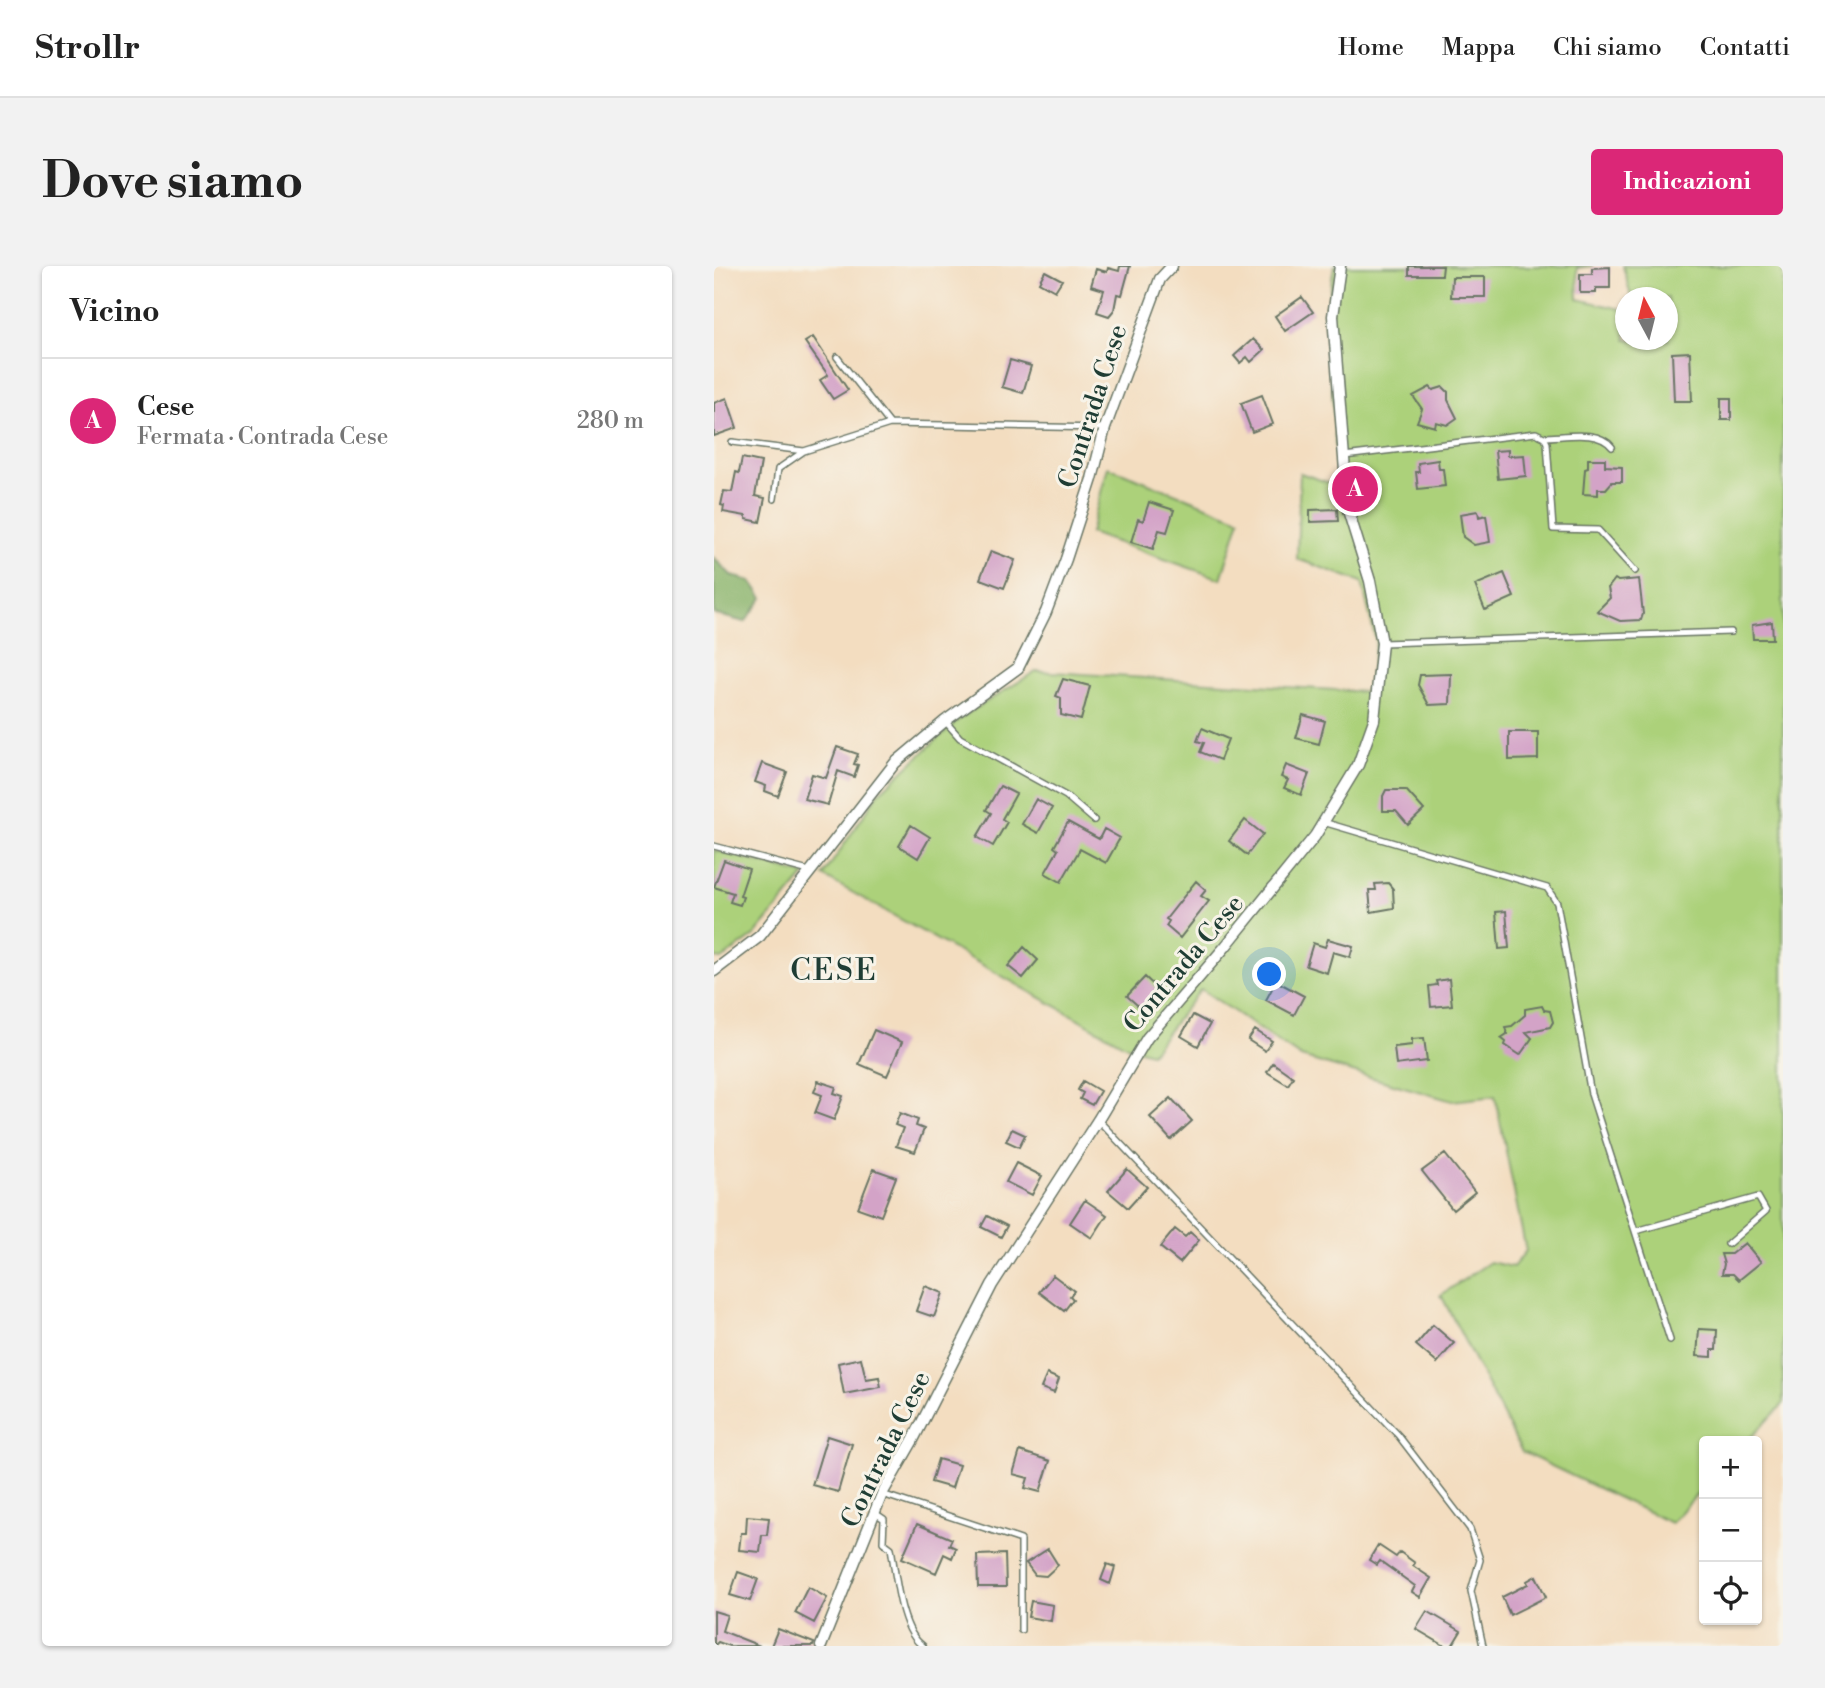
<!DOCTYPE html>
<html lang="it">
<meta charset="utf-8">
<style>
body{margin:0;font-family:"Libre Bodoni",serif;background:#f2f2f2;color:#222}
.controls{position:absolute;right:21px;bottom:21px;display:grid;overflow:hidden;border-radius:7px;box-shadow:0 2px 5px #0004}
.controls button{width:63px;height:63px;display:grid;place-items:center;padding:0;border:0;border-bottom:2px solid #e0e0e0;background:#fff;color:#222;font:35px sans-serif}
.compass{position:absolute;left:901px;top:21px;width:63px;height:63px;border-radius:50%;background:#fff;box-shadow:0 2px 5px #0004;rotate:353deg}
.you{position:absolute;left:556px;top:709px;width:24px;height:24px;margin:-18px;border:5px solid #fff;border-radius:50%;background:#1a73e8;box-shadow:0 0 0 10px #1a73e833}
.badge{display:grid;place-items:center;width:46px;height:46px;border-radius:50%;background:#db2777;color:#fff;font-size:23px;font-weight:700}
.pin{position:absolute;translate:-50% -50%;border:4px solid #fff;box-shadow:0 2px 7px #0006}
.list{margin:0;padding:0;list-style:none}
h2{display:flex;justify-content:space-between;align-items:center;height:91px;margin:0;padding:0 28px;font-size:30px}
h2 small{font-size:23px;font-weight:400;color:#767676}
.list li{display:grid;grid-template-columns:46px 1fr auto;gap:21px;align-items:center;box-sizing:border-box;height:126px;padding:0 28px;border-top:2px solid #e0e0e0}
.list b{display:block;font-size:26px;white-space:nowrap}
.list p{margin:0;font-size:23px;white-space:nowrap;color:#767676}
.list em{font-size:23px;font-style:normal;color:#767676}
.icon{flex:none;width:38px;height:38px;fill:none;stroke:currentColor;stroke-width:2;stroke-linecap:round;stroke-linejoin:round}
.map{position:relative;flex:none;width:1069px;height:1380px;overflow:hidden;border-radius:7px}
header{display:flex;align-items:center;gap:42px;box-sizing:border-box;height:98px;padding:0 35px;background:#fff;border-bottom:2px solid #e0e0e0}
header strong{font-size:33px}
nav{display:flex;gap:38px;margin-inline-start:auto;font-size:24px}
.intro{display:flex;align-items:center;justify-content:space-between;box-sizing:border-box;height:168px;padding:0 42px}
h1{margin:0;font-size:49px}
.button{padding:18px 32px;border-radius:7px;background:#db2777;color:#fff;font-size:24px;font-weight:700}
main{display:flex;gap:42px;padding:0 42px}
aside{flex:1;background:#fff;border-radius:7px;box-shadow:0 2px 5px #0004}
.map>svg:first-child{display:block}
</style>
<header>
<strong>Strollr</strong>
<nav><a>Home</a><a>Mappa</a><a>Chi siamo</a><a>Contatti</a></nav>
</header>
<div class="intro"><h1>Dove siamo</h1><a class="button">Indicazioni</a></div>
<main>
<aside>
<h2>Vicino<small></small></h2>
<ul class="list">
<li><span class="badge">A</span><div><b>Cese</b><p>Fermata · Contrada Cese</p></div><em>280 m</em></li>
</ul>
</aside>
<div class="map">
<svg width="1069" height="1380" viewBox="0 0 1069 1380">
<rect width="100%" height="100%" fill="#f7f3e8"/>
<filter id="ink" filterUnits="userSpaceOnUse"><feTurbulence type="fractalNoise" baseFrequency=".0143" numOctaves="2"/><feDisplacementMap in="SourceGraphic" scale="14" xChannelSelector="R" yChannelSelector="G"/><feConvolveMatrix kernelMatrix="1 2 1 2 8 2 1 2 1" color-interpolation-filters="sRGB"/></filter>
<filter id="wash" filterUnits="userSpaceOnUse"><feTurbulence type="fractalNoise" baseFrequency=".00686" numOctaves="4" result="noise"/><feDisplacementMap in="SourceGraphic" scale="28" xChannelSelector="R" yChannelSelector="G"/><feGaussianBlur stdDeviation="1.57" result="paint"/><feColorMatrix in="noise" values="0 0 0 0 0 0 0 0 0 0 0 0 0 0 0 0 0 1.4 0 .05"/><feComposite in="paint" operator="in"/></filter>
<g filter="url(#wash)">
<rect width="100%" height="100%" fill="#f3ddc0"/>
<path fill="#acd17a" stroke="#668757" stroke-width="2" d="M620,0H879L863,2L864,33L911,44L912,74H954V32L917,31L909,0H1069V1138L1033,1175H990V1221L957,1257L808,1186L727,1029L776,996L799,1001L812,985L781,830L738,835L587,791L487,723L437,787L413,780L109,610L164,528L245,453L322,405L653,426L662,376L648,316L583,293L586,207L624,220L613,44Z
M394,201L526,253L507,313L376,267Z
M0,584L91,609L41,669L8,693L0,692Z"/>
<path fill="#89b36a" stroke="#54784f" stroke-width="2" d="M0,292L18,310L37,315L49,332L31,356L0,348Z"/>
<g id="blocks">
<path fill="#d3a3c7" d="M406,0H416L408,29L403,28L400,44L395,50L383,46L390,24L377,20L382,3L393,6L394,2L405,5Z
M695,0H729L728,9H695Z
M896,1V22H882V27H866V8H878V2Z
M331,5L348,14L341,25L325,16Z
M738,11H771V31H737Z
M588,31L599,46L571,65L561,50Z
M99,71L134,124L119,133L106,114L114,109L91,76Z
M539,73L550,84L537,96L533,91L526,97L520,90Z
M976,86L978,135H960L958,87Z
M296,94L317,100L309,127L288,121Z
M716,121L719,124L729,121L734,126V134L743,152L733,159L722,156L721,161L703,156L708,143L699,130Z
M548,129L559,158L538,166L527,137Z
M13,132L23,162L0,170V137Z
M1007,132H1017V154H1007Z
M794,184V190L810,189L812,210L784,213L781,185Z
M28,192L47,196L41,230L51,232L46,256L32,253V250L9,246L10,240L7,239L10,225L18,226L22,206L25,207Z
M874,193H891V200L908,201V216H898L892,223H884V229L869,228L871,203L874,202Z
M724,194L725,203H729L731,220L704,223L702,206H705L704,197Z
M435,236L460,244L453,266L445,264L439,283L417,276L424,253L429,255Z
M623,243L624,255L596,256V244Z
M764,245L765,251L772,249L776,276L760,279L749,271L746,248Z
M277,285L301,294L290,322L266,313Z
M790,307L800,331L771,344L761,319Z
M901,313L904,315L925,313L929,348L927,354L906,355L883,345L896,332L894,322Z
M1058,356L1059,373H1039L1038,359Z
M737,408L736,438L715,439L704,419L706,409Z
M349,413L376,420L367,454L347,449V432L342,430Z
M589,449L611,455L605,478L582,472Z
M488,462L514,473L506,494L486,486L490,477L483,475Z
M795,466H824V493L795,494Z
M123,481L144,488L140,498L144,499L140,511L124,505L114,539L90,533L98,508L112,512Z
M48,497L73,506L64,530L51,525L52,520L41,516Z
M572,499L595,508L587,529L570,522L574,514L567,511Z
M286,520L302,528L288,553L293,556L279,580L263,571L277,547L272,544Z
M672,524H692L710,544L694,559L682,545H669V530Z
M322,533L338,542L324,567L308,558Z
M531,554L549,568L533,589L515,575Z
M354,556L385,573L390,563L406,572L392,597L366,583L347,616L331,607L344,584L340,581Z
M197,559L216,571L204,592L185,580Z
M10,594L35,603L26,630L29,631L26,639L16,636L19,627L0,621Z
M482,615L492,624L487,630L495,635L466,672L452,660L455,655L452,653Z
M674,617L679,623L680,642L657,646L655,624H662L661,618Z
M792,645L795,682L785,683L782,646Z
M614,673L639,680L636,691L619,686L613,707L592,700L599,677L611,681Z
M310,681L324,694L309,712L294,700Z
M431,711L448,727L431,746L413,730Z
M735,713L738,739L717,741L715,720L723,719L722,715Z
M562,715L590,730L580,749L552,734Z
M828,740L830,744L836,745L839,756L836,761L812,766L818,772L806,789L791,779L792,776L787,772L793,768L791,761L798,760L811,749V743Z
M479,749L496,758L484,780L467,770Z
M160,764L188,776L173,810L145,798Z
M541,764L558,775L551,785L534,774Z
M710,772L713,795L682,799L680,781L698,779V773Z
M559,797L579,811L574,819L553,806Z
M104,815L122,821L120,827L129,830L120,854L101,847L108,829L100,826Z
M369,815L386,825L378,839L366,833L369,827L364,824Z
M457,832L478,855L457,874L436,851Z
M186,847L204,854L202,860L210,863L201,886L182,880L189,862L181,859Z
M298,863L311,869L305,881L292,875Z
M731,888L761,926L739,944L708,905Z
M302,897L328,910L318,929L292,916Z
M159,903L182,911L167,950L144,942Z
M413,903L433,921L414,942L394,925Z
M371,934L393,949L378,972L356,957Z
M273,950L293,960L287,971L267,961Z
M461,963L471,971L476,966L485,974L466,997L446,981Z
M1031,977L1047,996L1025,1014L1019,1008H1008L1010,998L1007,988H1017Z
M339,1009L360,1025L356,1030L359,1033L350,1045L325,1026Z
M211,1020L229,1027L220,1051L202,1045Z
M719,1059L740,1077L723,1097L702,1079Z
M985,1063L1003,1064L1002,1084H998V1091L983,1090Z
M147,1092L152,1113L165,1111L167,1121L130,1128L124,1097Z
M333,1108L345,1113L340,1127L327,1122Z
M113,1170L138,1178L124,1226L98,1219Z
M306,1185L336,1195L326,1226L311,1222L314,1212L299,1208Z
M224,1193L245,1199L238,1222L217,1216Z
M33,1250L55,1252L53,1269H48L46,1286L25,1284L27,1267H32Z
M203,1258L238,1273L235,1279L242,1282L238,1292L230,1288L222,1307L188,1292Z
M664,1279L682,1291L686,1286L701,1297L699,1300L717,1312L706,1331L698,1326L701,1320L666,1295L663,1299L655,1294Z
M334,1283L344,1299L332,1310L321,1309L312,1297Z
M291,1288L292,1321H264L263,1289Z
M393,1298L401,1301L396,1318L387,1314Z
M24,1306L44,1313L36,1335L16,1329Z
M822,1310L832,1331L796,1349L788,1331L814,1318L813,1315Z
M94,1321L113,1332L100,1357L81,1347Z
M317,1335L339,1339L337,1355L314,1351Z
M0,1345L13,1349L8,1365L46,1380H15L4,1376L0,1380Z
M713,1345L747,1365L738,1380H731L702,1363Z
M64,1363L100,1377L99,1380H57Z"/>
</g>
</g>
<g filter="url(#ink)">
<use href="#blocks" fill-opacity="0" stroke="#697565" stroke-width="2"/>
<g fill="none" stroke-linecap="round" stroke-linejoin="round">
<defs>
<path id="service" d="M123,91L176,158L391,162
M830,171C851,171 884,163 898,181
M18,176L90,185
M630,190L822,167L830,171L833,177L839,263L884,264L921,305
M60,233L64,203L90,185L176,158
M668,377L1017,366
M231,455L246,472L352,530L380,554
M609,556L833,622L843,637L877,828L956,1074
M0,580L95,605
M384,854L684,1169L756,1263L766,1294L757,1325L769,1380
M922,965L1044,931L1052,945L1014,978
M168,1228L307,1274V1364
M161,1247L170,1253L169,1276L177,1282C182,1309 186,1365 209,1380"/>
<path id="minor" d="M0,705L46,670L181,497L231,455L304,402L332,346L352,293L378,213L391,162L446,13L458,0
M107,1380L168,1228L199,1174L278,1019L384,854L433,772L511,681L601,570L644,499L660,454L668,377L656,315L634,244L619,50L626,0"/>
</defs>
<use href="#service" stroke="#697565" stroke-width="8"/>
<use href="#minor" stroke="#697565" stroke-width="13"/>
<use href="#service" stroke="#fff" stroke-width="5"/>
<use href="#minor" stroke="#fff" stroke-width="10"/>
</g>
</g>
<g text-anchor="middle" stroke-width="6" stroke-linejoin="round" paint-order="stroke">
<g font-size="26" fill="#1f3d34" stroke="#f7f3e8">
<text transform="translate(378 140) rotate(-72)" y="9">Contrada Cese</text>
<text transform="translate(469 697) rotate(-50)" y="9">Contrada Cese</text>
<text transform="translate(171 1183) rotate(-64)" y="9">Contrada Cese</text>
</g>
<g font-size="30" letter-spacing="2" fill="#1f3d34" stroke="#f7f3e8">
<text x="120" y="714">CESE</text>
</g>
</g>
</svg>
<div class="controls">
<button>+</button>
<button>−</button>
<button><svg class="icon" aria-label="locate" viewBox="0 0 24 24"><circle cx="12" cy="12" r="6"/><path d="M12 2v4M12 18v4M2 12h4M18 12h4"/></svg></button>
</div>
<svg class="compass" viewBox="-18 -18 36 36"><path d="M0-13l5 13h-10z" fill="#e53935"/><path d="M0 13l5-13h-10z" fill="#767676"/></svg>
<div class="you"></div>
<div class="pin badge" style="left:641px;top:223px">A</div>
</div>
</main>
